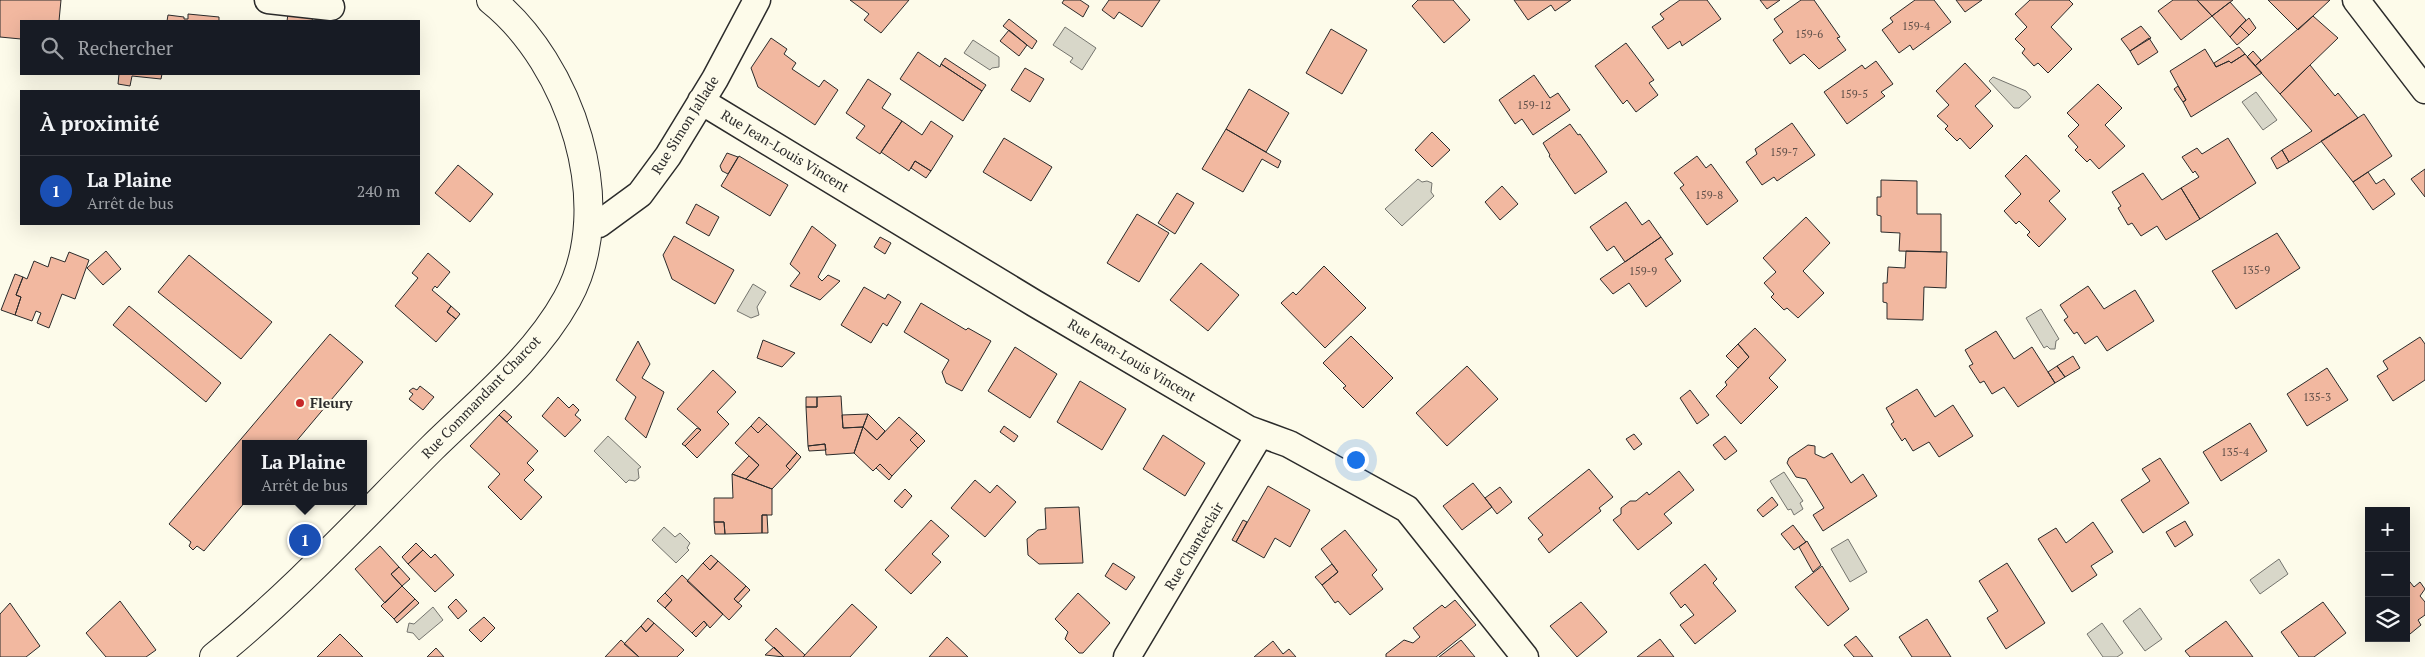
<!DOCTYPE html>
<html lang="fr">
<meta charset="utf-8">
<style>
body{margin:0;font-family:"PT Serif",serif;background:#20242c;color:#f1f3f6}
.controls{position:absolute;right:15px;bottom:15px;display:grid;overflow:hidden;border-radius:0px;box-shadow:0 5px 20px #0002}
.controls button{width:45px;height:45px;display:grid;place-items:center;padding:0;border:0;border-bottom:1px solid #363941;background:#171b24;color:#f1f3f6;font:25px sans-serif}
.you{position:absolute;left:1355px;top:459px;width:18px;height:18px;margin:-12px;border:4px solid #fff;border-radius:50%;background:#1a73e8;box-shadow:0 0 0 8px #1a73e833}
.badge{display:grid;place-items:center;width:32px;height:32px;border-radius:50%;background:#ea580c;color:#fff;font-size:16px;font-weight:700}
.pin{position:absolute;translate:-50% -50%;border:2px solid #fff;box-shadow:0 1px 5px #0006}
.popup{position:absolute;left:242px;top:440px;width:125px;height:65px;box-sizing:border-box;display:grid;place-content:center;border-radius:0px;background:#171b24;filter:drop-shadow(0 1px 4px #0005);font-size:16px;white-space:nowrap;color:#9ea1a6}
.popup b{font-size:19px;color:#f1f3f6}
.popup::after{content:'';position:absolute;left:50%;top:100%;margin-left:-10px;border:10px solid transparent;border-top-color:#171b24}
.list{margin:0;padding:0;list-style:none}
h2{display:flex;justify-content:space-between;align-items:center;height:65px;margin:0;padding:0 20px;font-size:21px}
h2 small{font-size:16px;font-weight:400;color:#9ea1a6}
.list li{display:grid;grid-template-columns:32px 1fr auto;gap:15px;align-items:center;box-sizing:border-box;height:70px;padding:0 20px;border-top:1px solid #363941}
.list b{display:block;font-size:19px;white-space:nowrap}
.list p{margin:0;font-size:16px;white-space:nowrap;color:#9ea1a6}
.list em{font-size:16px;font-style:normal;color:#9ea1a6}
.icon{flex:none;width:28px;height:28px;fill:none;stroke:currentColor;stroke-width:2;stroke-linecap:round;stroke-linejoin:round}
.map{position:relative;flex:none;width:2425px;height:657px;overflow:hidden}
.search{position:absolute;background:#171b24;box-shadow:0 5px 20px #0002;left:20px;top:20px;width:400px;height:55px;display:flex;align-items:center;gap:12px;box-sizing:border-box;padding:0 18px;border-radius:0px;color:#9ea1a6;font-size:19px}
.panel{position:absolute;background:#171b24;box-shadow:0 5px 20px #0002;left:20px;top:90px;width:400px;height:135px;border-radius:0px}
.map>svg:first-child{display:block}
</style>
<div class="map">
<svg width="2425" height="657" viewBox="0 0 2425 657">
<rect width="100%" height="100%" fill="#fdfbea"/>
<path fill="#d8d7c9" stroke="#74746e" d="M1065,27L1096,48L1082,70L1070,62L1073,58L1053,45Z
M973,40L999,57V67L992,68L990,70L964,53Z
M1993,77L2026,91L2031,97L2019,108H2014L1989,81Z
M2256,92L2277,120L2263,130L2242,102Z
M1418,179L1422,182L1427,181L1432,183L1431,192L1434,196L1402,226L1385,209Z
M753,284L766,292L757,307L759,315L751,318L737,311Z
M2041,309L2059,339L2056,341L2055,349H2050L2047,346L2044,348L2026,318Z
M608,436L641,467L638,469L639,478L635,481L629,480L626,483L594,451Z
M1784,472L1803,501L1800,503L1803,509L1794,515L1791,509L1788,510L1770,481Z
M664,527L675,537L680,533L690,543L687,548L689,550L676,563L652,540Z
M1848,539L1867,572L1850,582L1831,549Z
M2279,559L2288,574L2260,594L2250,580Z
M433,607L443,620L419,640L413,633L407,632L409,623L414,624Z
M2140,608L2162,639L2145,651L2123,621Z
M2102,623L2123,653L2117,657H2103L2087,634Z"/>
<path fill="#f2b8a0" stroke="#2b2b2b" d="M0,0H61L59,21H21V39L0,37Z
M850,0H909L881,33L864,20L869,14Z
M1064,0H1080L1089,6L1083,17L1062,3Z
M1109,0H1160L1142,27L1119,12L1114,19L1102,10Z
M1418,0H1453L1470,20L1444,43L1412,6Z
M1514,0H1571L1555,11L1551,5L1528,20Z
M1680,0H1707L1721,19L1682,46L1680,41L1668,49L1652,27L1664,19L1660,14Z
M1760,0H1780L1767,9Z
M1801,0H1814L1840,37L1837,38L1846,50L1819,69L1804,54L1790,64L1773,40L1783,32L1774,19Z
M1915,0H1934L1951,22L1913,50L1910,45L1899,53L1882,30L1893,22L1890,18Z
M1956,0H1982L1965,12Z
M2030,0H2069L2073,4L2051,27L2072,49L2048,73L2038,63L2034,66L2022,53L2025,49L2015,39L2027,27L2015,14Z
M2173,0H2197L2212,16L2181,40L2158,11Z
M2197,0H2233L2212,16Z
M2268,0H2330L2298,30Z
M2230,2L2246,20L2230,37L2212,16Z
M188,14L219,17V21H167L168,15L184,17V19H188Z
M288,14L313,16L312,21H287Z
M2313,16L2338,38L2280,94L2255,66Z
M2249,18L2256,28L2249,35L2240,26Z
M1009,19L1037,41L1032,49L1003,26Z
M2141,26L2151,38L2130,51L2121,39Z
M2240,26L2249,35L2237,45L2230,37Z
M1331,29L1367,50L1342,94L1306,73Z
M1009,30L1027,45L1019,56L1000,41Z
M771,38L787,49L784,54L796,63L792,69L819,87L824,80L838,90L815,125L758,87L751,68Z
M2149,38L2158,52L2138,65L2130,51Z
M1626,43L1654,80L1649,83L1658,95L1636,112L1627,100L1623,104L1595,66Z
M2239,47L2245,54L2231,63L2229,61L2216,67L2214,63Z
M2205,49L2216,67L2229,61L2231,63L2245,54L2262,73L2191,117L2183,102L2186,100L2170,71Z
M2253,51L2261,60L2255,66L2247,57Z
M918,52L940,67L941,64L982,91L963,121L900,79Z
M945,58L986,85L982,91L941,64Z
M1876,61L1893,84L1881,92L1885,96L1847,124L1824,92L1862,65L1865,69Z
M1965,63L1991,91L1975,106L1993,126L1970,149L1960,138L1957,141L1945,129L1948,126L1937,116L1949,105L1936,91Z
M2310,65L2335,96L2338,93L2358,118L2289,162L2282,150L2312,131L2280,94Z
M1025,68L1044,79L1030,102L1011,90Z
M114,74H162L161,79L132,76L130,86L118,84L119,74Z
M1534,75L1550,98L1558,93L1570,110L1533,135L1522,119L1515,124L1499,100Z
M868,79L891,94L882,108L902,121L880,154L856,138L865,126L846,113Z
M2098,84L2122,108L2105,125L2125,146L2099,169L2090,159L2087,162L2075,150L2078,147L2068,136L2079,125L2067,113Z
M2178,86L2186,100L2183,102L2174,89Z
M1249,89L1289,113L1266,152L1226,129Z
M2364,114L2392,156L2353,182L2321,141Z
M902,121L922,135L931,121L953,136L931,171L915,161L909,171L881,152Z
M1792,123L1815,155L1777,181L1774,177L1762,185L1746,162L1757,154L1755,149Z
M1570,124L1578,135L1580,134L1607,172L1575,194L1549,156L1550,155L1543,143Z
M1226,129L1281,161L1278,168L1262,159L1243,192L1202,169Z
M1432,132L1450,150L1432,167L1415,150Z
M1004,138L1052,167L1031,201L983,172Z
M2228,138L2256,183L2200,219L2181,188L2199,177L2195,171L2193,173L2182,157L2197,148L2202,154Z
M2282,150L2289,162L2277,169L2271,158Z
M727,153L738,157L728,174L722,171L720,166Z
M2026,155L2060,191L2049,201L2066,219L2039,247L2027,235L2030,232L2019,221L2016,224L2004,211L2021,194L2005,176Z
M739,156L788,185L770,216L721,186Z
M1697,156L1706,168L1711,164L1738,201L1707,225L1680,188L1684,185L1674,173Z
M915,161L931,171L926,178L911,168Z
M458,165L493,194L470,222L435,193Z
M2425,169V197L2411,179Z
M2368,172L2376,184L2384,179L2395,194L2373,210L2353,182Z
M2143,173L2162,200L2181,188L2200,219L2166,240L2157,226L2141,236L2132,223L2128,225L2118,208L2121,206L2112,192Z
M1881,180L1917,181V214H1941V252L1899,251L1900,233L1881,232V216L1877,215V197H1881Z
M1502,186L1518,204L1500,220L1485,202Z
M1177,193L1194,203L1175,234L1158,223Z
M1626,202L1642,225L1649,220L1661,237L1625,262L1614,246L1607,251L1590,227Z
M696,204L719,217L709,236L686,223Z
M1137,214L1169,233L1139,282L1107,263Z
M1806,217L1830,243L1803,271L1824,293L1798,318L1787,308L1784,310L1771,297L1774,294L1764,283L1776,272L1763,258Z
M812,226L836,245L818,277L822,281L828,275L840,281L820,300L790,286L800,273L790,264Z
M2277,233L2300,268L2236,309L2212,271Z
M674,236L734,270L715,304L672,279L663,255Z
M880,237L891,243L885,254L874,247Z
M1661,237L1673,254L1665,259L1681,281L1646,307L1629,283L1613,294L1600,279Z
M106,251L121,269L103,285L87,268Z
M1906,251L1947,252L1946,288L1924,287L1923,320L1887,319V303L1883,302V283H1887L1888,267L1905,268Z
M69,252L89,260L75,299L62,294L49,328L37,323L41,313L36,311L32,321L15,315L21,297L16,295L23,277L27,279L34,261L48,267L51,257L65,262Z
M428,253L450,272L437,288L435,286L432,290L451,306L447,312L456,319L436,342L395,306L418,278L412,273Z
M189,255L272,322L241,359L158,292Z
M1201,263L1239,295L1208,331L1170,300Z
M1324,266L1366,308L1325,348L1281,303L1293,292L1296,295Z
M15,274L23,277L16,295L21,297L15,315L1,310Z
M2088,286L2104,309L2135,290L2154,321L2107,351L2097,336L2085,344L2077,332L2074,334L2064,320L2068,317L2060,305Z
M864,287L885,299L888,294L901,302L887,326L883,323L871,343L841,325Z
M921,303L966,330L968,328L991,341L962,391L946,383L942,372L949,360L904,332Z
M129,306L221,383L206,402L113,325Z
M451,306L460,314L456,319L447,312Z
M1755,328L1786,360L1769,378L1778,387L1741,424L1716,396L1727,385L1725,382L1749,357L1738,344Z
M1996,331L2014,359L2032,347L2055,383L2018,407L2004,387L1992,394L1984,381L1980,383L1969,366L1973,364L1965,350Z
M330,334L363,362L294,444H246V501L204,551L197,546L193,550L189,546L191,542L169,524Z
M1351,336L1393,378L1363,408L1343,388L1346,386L1323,363Z
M2420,337L2425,344V380L2393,401L2377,376L2388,369L2383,361Z
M763,340L795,353L782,367L757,358Z
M638,341L650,364L642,378L664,392L646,438L625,419L636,397L616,380Z
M1738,344L1749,357L1738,368L1726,356Z
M1015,347L1057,374L1030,418L988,391Z
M2073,356L2080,368L2065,377L2057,366Z
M1467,366L1498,399L1447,446L1416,413Z
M2057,366L2065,377L2055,383L2048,372Z
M2327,368L2348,400L2307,426L2287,394Z
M713,370L736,392L717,412L729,424L697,458L685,446L701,430L677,409Z
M1080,381L1126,409L1102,450L1057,422Z
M420,386L434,397L423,410L409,399L413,394L409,391L413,388L417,390Z
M1917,389L1935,417L1953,405L1973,436L1939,457L1929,442L1913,451L1905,438L1902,441L1891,424L1894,422L1886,408Z
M1690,390L1709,415L1697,424L1680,398Z
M841,396L843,428L863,427L854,453L826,455L825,444L808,446L806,407H817V397Z
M558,397L569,408L573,404L579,410L575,415L581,420L565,437L542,416Z
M806,397H817V407H806Z
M504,410L512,417L507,422L499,415Z
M868,414L863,427L843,428L842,415Z
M868,414L885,431L877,440L863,427Z
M499,415L538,451L527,463L534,470L524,480L542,497L521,520L488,487L500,474L470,446Z
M759,417L767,424L758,433L751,426Z
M899,417L917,433L910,440L918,448L892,476L880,464L873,471L854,453L863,427L877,440Z
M2250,423L2267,451L2221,481L2203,452Z
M767,424L797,453L786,466L790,470L772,489L746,479L759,465L735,443L751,426L758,433Z
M1004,426L1018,436L1014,442L1000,432Z
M697,428L701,430L685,446L682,444Z
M917,433L925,441L918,448L910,440Z
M1634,434L1642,444L1634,450L1626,439Z
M1163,435L1205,463L1185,496L1143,469Z
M1725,436L1737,451L1725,460L1713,445Z
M825,444L826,450L809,451L808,446Z
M1808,445L1815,446V454L1824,458L1832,453L1851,483L1863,474L1877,496L1823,531L1813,515L1824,508L1806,479L1796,477L1787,463L1789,458Z
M797,453L801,457L790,470L786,466Z
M749,456L759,465L746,479L732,474Z
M2160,458L2189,503L2143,533L2121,500L2150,481L2142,469Z
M880,464L892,476L889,480L876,468Z
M1589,469L1613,497L1599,508L1601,511L1549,553L1538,539L1543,535L1528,518Z
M1679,471L1694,490L1664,514L1672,523L1638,550L1613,520L1621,514V508L1630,501H1636L1647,492L1649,495Z
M732,474L772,489V515H762V533L725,534L724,522H714V498H733Z
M975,480L990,493L997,485L1016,502L985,537L951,508Z
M1473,483L1492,507L1462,530L1443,506Z
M1268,486L1310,510L1290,547L1275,538L1264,558L1236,542Z
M1500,487L1512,502L1497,514L1485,498Z
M905,489L912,496L902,508L894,501Z
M1772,497L1778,505L1763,517L1757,510Z
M1079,507L1083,563L1039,564L1028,555L1027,539L1038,530L1046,529L1045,508Z
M762,515H767L768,533H762Z
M931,520L949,536L932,554L941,562L911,594L885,570Z
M1243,520L1247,522L1236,542L1232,540Z
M2185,521L2193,535L2175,547L2166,532Z
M714,522H724L725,534H715Z
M2093,522L2113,552L2091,566L2097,575L2072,592L2038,539L2056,528L2066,543Z
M1793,525L1806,542L1794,550L1781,534Z
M1345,530L1377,570L1372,575L1383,589L1350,615L1338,601L1335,603L1322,585L1338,572L1321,549Z
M1807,541L1821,565L1813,572L1799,547Z
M416,543L423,550L408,564L402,557Z
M380,546L399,567L391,574L402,586L385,603L355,569Z
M423,550L431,558L435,554L454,575L435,592L408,564Z
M711,555L718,561L710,570L703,563Z
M718,561L746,586L734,599L742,606L729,620L687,581L703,563L710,570Z
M1113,563L1135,577L1126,590L1105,576Z
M2007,563L2045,623L2006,649L1987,618L1998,611L1979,581Z
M1332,564L1338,572L1322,585L1315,577Z
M1705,564L1717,579L1713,583L1736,611L1695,644L1680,625L1694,615L1685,604L1681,608L1670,593Z
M1822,566L1849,609L1828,626L1795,587Z
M399,567L410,579L402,586L391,574Z
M682,575L723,614L710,628L704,621L692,633L665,608L672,600L665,593Z
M2406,577L2414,587L2420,582L2425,589L2420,596L2425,602V615L2418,620L2421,625L2410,634L2406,630Z
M402,586L415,599L394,619L381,606Z
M746,586L750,590L738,603L734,599Z
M665,593L672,600L665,608L657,601Z
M1078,593L1110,623L1083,653H1079L1065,639L1068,632L1055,619Z
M415,599L419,603L397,623L394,619Z
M456,599L467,611L458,619L448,607Z
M1455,600L1476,625L1436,657H1386V654L1404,640L1413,643L1420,637L1413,628L1442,605L1445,608Z
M120,601L156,650L146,657H106L86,633Z
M1581,602L1607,632L1577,657L1550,626Z
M2323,602L2346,633L2314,657H2299L2281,632Z
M10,603L40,646L26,657H0V614Z
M852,604L877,627L850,657H803Z
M484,617L495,628L481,642L469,630Z
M648,618L654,623L646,632L641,626Z
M1927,619L1951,657H1912L1899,637Z
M704,621L707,625L696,637L692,633Z
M2226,621L2253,657H2190L2185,651Z
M654,623L684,650L677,657H639L624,644L641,626L646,632Z
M776,628L805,655L803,657H784L765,640Z
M340,634L363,657H317Z
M1856,636L1873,657H1854L1844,645Z
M947,637L968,657H929Z
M1660,639L1674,657H1637Z
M621,640L639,657H605Z
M1461,640L1475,657H1439Z
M1273,641L1283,654L1289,649L1296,657H1254Z
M774,647L784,657L765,655Z
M436,648L444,657H427Z"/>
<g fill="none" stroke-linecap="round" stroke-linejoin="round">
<defs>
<path id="street" d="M268,0L331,7
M2356,0L2425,90
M701,101L1034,303L1248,429L1289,444L1407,509L1525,657
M588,224H599L640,194L668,156L715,79L757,0
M1127,657L1260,434"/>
<path id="primary" d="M214,657C292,594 361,519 432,448C479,402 535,357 567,299C619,206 570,63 491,0"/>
</defs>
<use href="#street" stroke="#2b2b2b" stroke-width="29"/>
<use href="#primary" stroke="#2b2b2b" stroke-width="30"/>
<use href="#street" stroke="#fdfbea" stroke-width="26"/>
<use href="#primary" stroke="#fdfbea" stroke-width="28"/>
</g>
<circle fill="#c62828" stroke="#fdfbea" stroke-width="2" cx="300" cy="403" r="5"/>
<g text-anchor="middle" stroke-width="4" stroke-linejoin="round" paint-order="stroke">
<g font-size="11" fill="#5d4e48">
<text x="1916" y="30">159-4</text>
<text x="1809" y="38">159-6</text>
<text x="1854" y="98">159-5</text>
<text x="1534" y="109">159-12</text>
<text x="1784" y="156">159-7</text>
<text x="1709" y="199">159-8</text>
<text x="2256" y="274">135-9</text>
<text x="1643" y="275">159-9</text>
<text x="2317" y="401">135-3</text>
<text x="2235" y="456">135-4</text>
</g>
<g font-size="14" fill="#2b2b2b" stroke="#fdfbea">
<text transform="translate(685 125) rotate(-58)" y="5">Rue Simon Jallade</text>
<text transform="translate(785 151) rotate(31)" y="5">Rue Jean-Louis Vincent</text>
<text transform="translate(1132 360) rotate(31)" y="5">Rue Jean-Louis Vincent</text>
<text transform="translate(481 397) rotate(-46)" y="5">Rue Commandant Charcot</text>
<text transform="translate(1194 546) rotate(-59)" y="5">Rue Chanteclair</text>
</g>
<g font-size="14" font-weight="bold" fill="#2b2b2b" stroke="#fdfbea" text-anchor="start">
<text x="310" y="408">Fleury</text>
</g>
</g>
</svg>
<div class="controls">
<button>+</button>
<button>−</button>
<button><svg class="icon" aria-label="layers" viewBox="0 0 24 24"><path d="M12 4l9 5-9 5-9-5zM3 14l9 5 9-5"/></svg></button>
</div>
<div class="you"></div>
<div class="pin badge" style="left:305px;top:540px;background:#1a4fb4">1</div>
<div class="popup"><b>La Plaine</b>Arrêt de bus</div>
<div class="search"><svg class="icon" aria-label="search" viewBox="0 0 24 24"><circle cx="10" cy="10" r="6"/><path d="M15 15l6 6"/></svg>Rechercher</div>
<section class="panel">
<h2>À proximité<small></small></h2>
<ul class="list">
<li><span class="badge" style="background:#1a4fb4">1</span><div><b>La Plaine</b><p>Arrêt de bus</p></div><em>240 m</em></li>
</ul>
</section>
</div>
